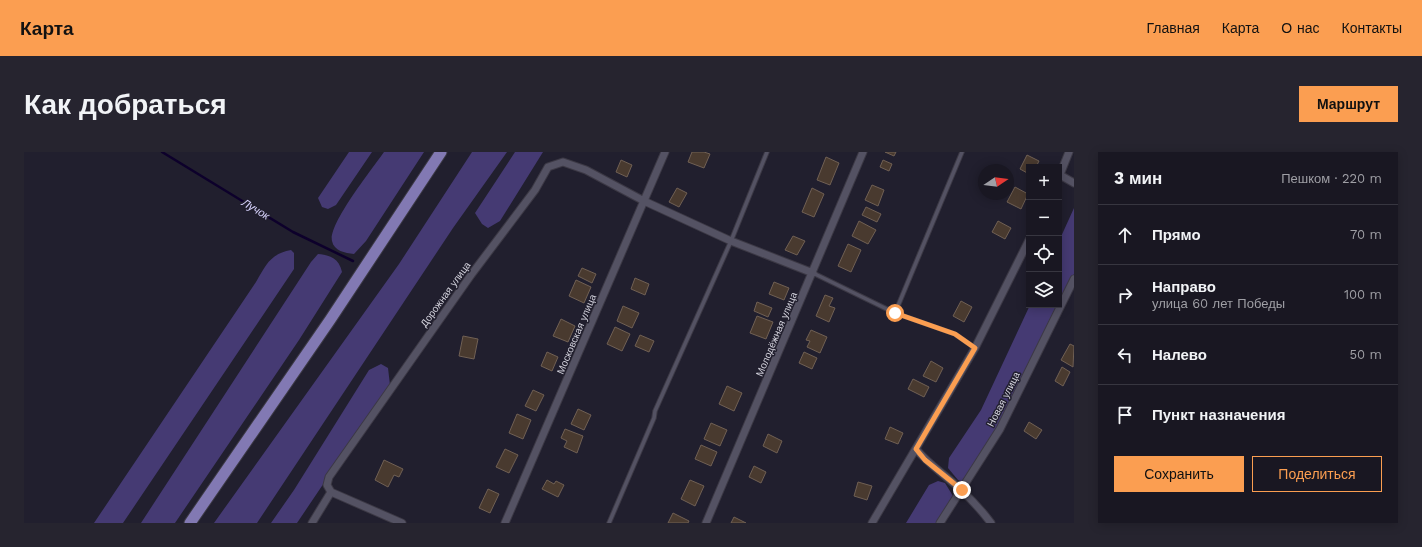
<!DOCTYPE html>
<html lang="ru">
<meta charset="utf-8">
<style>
body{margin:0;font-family:"Work Sans",sans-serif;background:#26242f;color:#f1f3f6}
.controls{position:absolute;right:12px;top:12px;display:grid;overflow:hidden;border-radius:0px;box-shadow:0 2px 10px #0003}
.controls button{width:36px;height:36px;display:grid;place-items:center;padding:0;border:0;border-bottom:1px solid #373640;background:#191722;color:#f1f3f6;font:20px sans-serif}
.compass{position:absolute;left:954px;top:12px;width:36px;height:36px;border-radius:50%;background:#191722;box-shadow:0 2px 10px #0003;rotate:77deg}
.stop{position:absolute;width:12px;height:12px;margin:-9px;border:3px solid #fb9e51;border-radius:50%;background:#fff}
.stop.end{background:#fb9e51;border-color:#fff;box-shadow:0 1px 4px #0008}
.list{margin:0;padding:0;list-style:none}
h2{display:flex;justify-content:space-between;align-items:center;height:52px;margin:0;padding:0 16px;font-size:17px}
h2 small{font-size:13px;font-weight:400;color:#9f9fa5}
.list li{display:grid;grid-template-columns:26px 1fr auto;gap:12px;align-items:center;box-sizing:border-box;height:60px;padding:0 16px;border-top:1px solid #373640}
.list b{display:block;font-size:15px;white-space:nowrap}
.list p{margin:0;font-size:13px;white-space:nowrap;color:#9f9fa5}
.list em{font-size:13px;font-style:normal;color:#9f9fa5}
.actions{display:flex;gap:8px;padding:12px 16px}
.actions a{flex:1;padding:9px 0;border:1px solid #fb9e51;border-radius:0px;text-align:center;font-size:14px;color:#fb9e51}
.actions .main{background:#fb9e51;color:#111}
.icon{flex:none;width:22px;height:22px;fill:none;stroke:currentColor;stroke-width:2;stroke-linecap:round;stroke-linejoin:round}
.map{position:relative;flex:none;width:1050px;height:371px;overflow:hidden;border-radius:0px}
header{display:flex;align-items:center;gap:24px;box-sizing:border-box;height:56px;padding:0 20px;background:#fb9e51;color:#111}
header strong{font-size:19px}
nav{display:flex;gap:22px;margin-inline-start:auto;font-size:14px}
.intro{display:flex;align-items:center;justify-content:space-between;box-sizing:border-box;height:96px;padding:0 24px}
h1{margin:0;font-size:28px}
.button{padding:10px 18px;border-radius:0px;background:#fb9e51;color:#111;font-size:14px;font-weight:700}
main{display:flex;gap:24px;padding:0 24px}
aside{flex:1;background:#191722;border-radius:0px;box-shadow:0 2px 10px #0003}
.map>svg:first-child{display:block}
</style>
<header>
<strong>Карта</strong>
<nav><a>Главная</a><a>Карта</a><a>О нас</a><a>Контакты</a></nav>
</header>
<div class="intro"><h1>Как добраться</h1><a class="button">Маршрут</a></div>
<main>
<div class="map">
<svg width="1050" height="371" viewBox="0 0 1050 371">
<rect width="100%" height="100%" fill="#211f2e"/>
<path fill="#453a73" d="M325,0H348L312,53L304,57L298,55L294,46Z
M360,0H400L342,89L330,102C321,101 310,99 308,89C304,72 349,16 360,0Z
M448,0H483L429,76L233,371H190L375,112Z
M491,0H519L476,69L464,76L458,72L451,61Z
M1050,56V122L976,274L939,330L934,328L924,316L925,306L957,258L1006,153H1035V89Z
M267,98L270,101V117L99,371H70L232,130C242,113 246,102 267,98Z
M294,102C307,103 315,107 318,120L275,188L151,371H117L287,110Z
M357,212L364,216L366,233L273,371H247L270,338L345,218Z
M914,329L921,331L929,344L912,371H882L905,333Z"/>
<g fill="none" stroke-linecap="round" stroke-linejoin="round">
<path stroke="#0d002b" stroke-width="2.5" d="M138,0L269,80L329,109"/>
</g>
<path fill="#493a2f" stroke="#706054" d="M668,0H680L686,2L680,16L664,10Z
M861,0H872L870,4Z
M1003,3L1015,9L1012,15H1005V22L996,17Z
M802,5L815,11L806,33L793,28Z
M597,8L608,13L603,25L592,20Z
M859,8L868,12L865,19L856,15Z
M848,33L860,38L854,54L841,48Z
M991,35L1004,42L997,57L983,50Z
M653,36L663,41L655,55L645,50Z
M788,36L800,42L790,65L778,60Z
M842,55L857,62L853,70L838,63Z
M835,69L852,78L844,92L828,84Z
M974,69L987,76L981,87L968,80Z
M769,84L781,89L773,103L761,98Z
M824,92L837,98L827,120L814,114Z
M558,116L572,122L568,131L554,124Z
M611,126L625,132L621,143L607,137Z
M552,128L567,135L560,151L545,144Z
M750,130L765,136L760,148L745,142Z
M801,143L809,146L805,154L811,156L805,170L792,164Z
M937,149L948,155L940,170L929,164Z
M733,150L748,156L744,165L730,159Z
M599,154L615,161L608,176L593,169Z
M733,164L749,170L742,187L726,181Z
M537,167L551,174L544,190L529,184Z
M591,175L606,182L598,199L583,192Z
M787,178L803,185L796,201L783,195L786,189L782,188Z
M616,183L630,189L625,200L611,194Z
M439,184L454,187L450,207L435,204Z
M1046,192L1050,194L1049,215L1037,208Z
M523,200L534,205L528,219L517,214Z
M780,200L793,206L788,217L775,211Z
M907,209L919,216L912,230L899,224Z
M1038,215L1046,220L1039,234L1031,229Z
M889,227L905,235L900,245L884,237Z
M703,234L718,241L710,259L695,252Z
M509,238L520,243L512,259L501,254Z
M554,257L567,263L560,278L547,272Z
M493,262L507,268L499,287L485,281Z
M1005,270L1018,278L1012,287L1000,279Z
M687,271L703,278L696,294L680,287Z
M866,275L879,281L874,292L861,287Z
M541,277L559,284L553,301L540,295L543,289L537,286Z
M744,282L758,289L753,301L739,294Z
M677,293L693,300L687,314L671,307Z
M481,297L494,303L485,321L472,315Z
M360,308L379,317L375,325L370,323L364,335L351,328Z
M730,314L742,320L737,331L725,325Z
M523,328L530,332L532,329L540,333L534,345L518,337Z
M666,328L680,334L671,354L657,347Z
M834,330L848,334L843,348L830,344Z
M464,337L475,342L466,361L455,356Z
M649,361L665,369L664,371H644Z
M710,365L722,371H707Z"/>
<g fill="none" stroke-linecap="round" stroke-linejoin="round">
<defs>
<path id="service" d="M789,121L871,161L931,182L951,196
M871,161L938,0
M585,371L630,266L631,259L707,89L743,0"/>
<path id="minor" d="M1036,23L1050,31
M1035,25L1045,0
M892,297C905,313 923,324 938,339C949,349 958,359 967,371
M307,340L378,371
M288,371L307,340L303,333L305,325L447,123L511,38L524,15L539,10L562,18L620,49L707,89L789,121
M481,371L641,0
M682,371L839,0
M848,371L951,196L1005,88
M916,371L976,277L1050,127"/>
<path id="primary" d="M166,371L306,168L417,0"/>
</defs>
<use href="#service" stroke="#3c3945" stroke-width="5.5"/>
<use href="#minor" stroke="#3c3945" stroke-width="9"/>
<use href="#primary" stroke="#3c3945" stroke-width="13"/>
<use href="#service" stroke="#545263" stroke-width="3.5"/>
<use href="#minor" stroke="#545263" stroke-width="7"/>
<use href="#primary" stroke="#8279b3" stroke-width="11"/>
</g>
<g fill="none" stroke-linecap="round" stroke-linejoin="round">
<path stroke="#fb9e51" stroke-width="5" d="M871,161L931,182L951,196L892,297L901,308L938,338"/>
</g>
<g text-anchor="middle" stroke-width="3" stroke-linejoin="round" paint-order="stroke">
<g font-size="10" fill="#d6d5df" stroke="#211f2e">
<text transform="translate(421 142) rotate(-54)" y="4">Дорожная улица</text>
<text transform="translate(552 182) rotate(-67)" y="4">Московская улица</text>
<text transform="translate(752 182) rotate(-67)" y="4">Молодёжная улица</text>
<text transform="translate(979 247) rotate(-63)" y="4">Новая улица</text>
</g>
<g font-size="11" font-style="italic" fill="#d7d2fd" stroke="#211f2e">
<text transform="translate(232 57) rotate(31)" y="4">Лучок</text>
</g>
</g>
</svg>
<div class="controls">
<button>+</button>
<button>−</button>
<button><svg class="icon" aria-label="locate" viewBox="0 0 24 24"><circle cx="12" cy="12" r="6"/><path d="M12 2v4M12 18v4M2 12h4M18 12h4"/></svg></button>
<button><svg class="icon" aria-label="layers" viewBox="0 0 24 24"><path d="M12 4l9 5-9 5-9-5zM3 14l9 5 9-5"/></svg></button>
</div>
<svg class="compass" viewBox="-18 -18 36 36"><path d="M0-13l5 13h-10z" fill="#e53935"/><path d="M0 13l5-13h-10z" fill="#9f9fa5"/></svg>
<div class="stop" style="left:871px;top:161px"></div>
<div class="stop end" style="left:938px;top:338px"></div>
</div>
<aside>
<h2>3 мин<small>Пешком · 220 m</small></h2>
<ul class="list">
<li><svg class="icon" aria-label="ahead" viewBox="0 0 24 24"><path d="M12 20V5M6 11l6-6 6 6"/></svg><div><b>Прямо</b></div><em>70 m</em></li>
<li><svg class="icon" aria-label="right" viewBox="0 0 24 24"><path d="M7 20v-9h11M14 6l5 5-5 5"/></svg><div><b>Направо</b><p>улица 60 лет Победы</p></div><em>100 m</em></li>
<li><svg class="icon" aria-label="left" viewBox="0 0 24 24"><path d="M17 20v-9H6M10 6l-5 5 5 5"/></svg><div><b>Налево</b></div><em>50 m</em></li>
<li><svg class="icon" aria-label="arrive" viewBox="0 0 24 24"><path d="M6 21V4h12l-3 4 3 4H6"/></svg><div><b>Пункт назначения</b></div></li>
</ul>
<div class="actions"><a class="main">Сохранить</a><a>Поделиться</a></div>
</aside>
</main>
